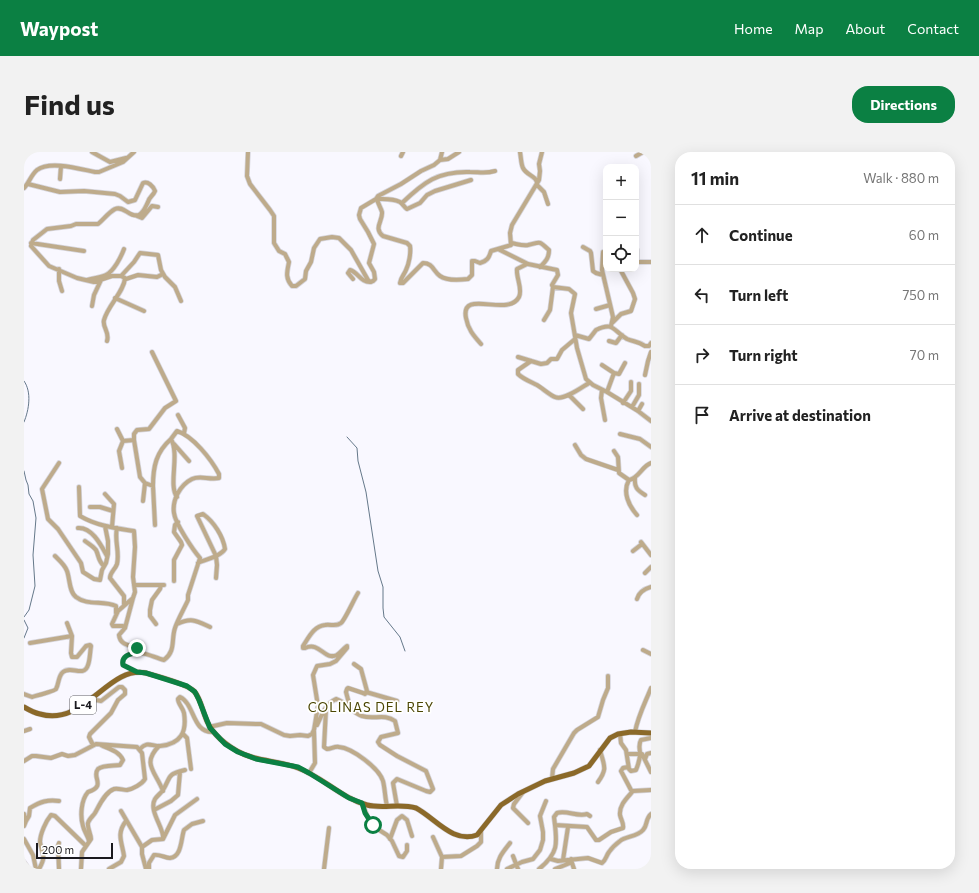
<!DOCTYPE html>
<meta charset="utf-8">
<style>
body{margin:0;font-family:Commissioner,sans-serif;background:#f2f2f2;color:#222}
.controls{position:absolute;right:12px;top:12px;display:grid;overflow:hidden;border-radius:8px;box-shadow:0 4px 16px #0002}
.controls button{width:36px;height:36px;display:grid;place-items:center;padding:0;border:0;border-bottom:1px solid #e0e0e0;background:#fff;color:#222;font:20px sans-serif}
.scale{position:absolute;left:12px;bottom:10px;width:77px;box-sizing:border-box;padding-left:4px;border:2px solid #1a191e;border-top:0;font-size:11px;line-height:14px;white-space:nowrap;color:#1a191e;-webkit-text-stroke:3px #fff;paint-order:stroke}
.stop{position:absolute;width:12px;height:12px;margin:-9px;border:3px solid #0b8043;border-radius:50%;background:#fff}
.stop.end{background:#0b8043;border-color:#fff;box-shadow:0 1px 4px #0008}
.list{margin:0;padding:0;list-style:none}
h2{display:flex;justify-content:space-between;align-items:center;height:52px;margin:0;padding:0 16px;font-size:17px}
h2 small{font-size:13px;font-weight:400;color:#767676}
.list li{display:grid;grid-template-columns:26px 1fr auto;gap:12px;align-items:center;box-sizing:border-box;height:60px;padding:0 16px;border-top:1px solid #e0e0e0}
.list b{display:block;font-size:15px;white-space:nowrap}
.list em{font-size:13px;font-style:normal;color:#767676}
.icon{flex:none;width:22px;height:22px;fill:none;stroke:currentColor;stroke-width:2;stroke-linecap:round;stroke-linejoin:round}
.map{position:relative;flex:none;width:627px;height:717px;overflow:hidden;border-radius:16px}
header{display:flex;align-items:center;gap:24px;box-sizing:border-box;height:56px;padding:0 20px;background:#0b8043;color:#fff}
header strong{font-size:19px}
nav{display:flex;gap:22px;margin-inline-start:auto;font-size:14px}
.intro{display:flex;align-items:center;justify-content:space-between;box-sizing:border-box;height:96px;padding:0 24px}
h1{margin:0;font-size:28px}
.button{padding:10px 18px;border-radius:16px;background:#0b8043;color:#fff;font-size:14px;font-weight:700}
main{display:flex;gap:24px;padding:0 24px}
aside{flex:1;background:#fff;border-radius:16px;box-shadow:0 4px 16px #0002}
.map>svg:first-child{display:block}
</style>
<header>
<strong>Waypost</strong>
<nav><a>Home</a><a>Map</a><a>About</a><a>Contact</a></nav>
</header>
<div class="intro"><h1>Find us</h1><a class="button">Directions</a></div>
<main>
<div class="map">
<svg width="627" height="717" viewBox="0 0 627 717">
<rect width="100%" height="100%" fill="#f9f8ff"/>
<g fill="none" stroke-linecap="round" stroke-linejoin="round">
<path stroke="#65788a" stroke-width="1" d="M0,229C8,240 5,258 0,270
M323,285L333,296L334,309L342,340L354,419L359,435V456L360,465L376,485L381,499
M0,319L2,328L4,333L5,342L9,349L12,366L9,403L11,434L5,458L0,465
M0,468L4,476L0,486"/>
<defs>
<path id="minor" d="M68,0L86,10L102,6
M224,0L223,24L226,32L246,58L250,64V91L255,99L261,102L265,110C263,120 261,126 268,134H272L281,127L282,119L287,110L290,96L296,87L308,85L315,86L327,98L344,128L346,130L349,129L351,127L350,120L345,111L350,92L344,80L336,67L335,63L337,56L352,47L354,44L377,32L397,19L410,13L416,8L418,0
M496,0C497,5 497,12 499,16C503,24 514,24 513,33L520,40L524,52
M377,4L379,0
M612,4L619,0
M416,8L424,7L435,0
M36,27L37,14
M4,32L36,40L60,39L91,42L96,44L104,50L111,48L119,31C124,29 129,34 131,39C129,44 125,45 124,50C121,56 120,60 115,63C105,66 100,53 91,57C84,61 80,67 74,72H52L47,74L23,77L9,88L7,94L25,114L53,126L70,130L88,124H97L101,126C100,140 84,153 80,168C78,175 86,180 83,189
M0,36C5,31 7,23 13,18C26,8 56,17 71,20H75L99,10L110,0
M352,47C361,47 368,46 376,50C379,52 380,55 383,57L396,51L403,43L411,39L447,28
M353,47C354,52 357,56 358,60C359,69 349,76 359,84L383,91L386,94C387,101 385,112 382,118C380,123 377,125 376,131H379L399,111C409,111 409,119 416,124C423,129 436,128 444,127L448,123V109H451L456,111C463,109 465,106 467,99L487,93L486,81L488,73L515,28L516,19L515,12L518,0
M378,51C400,30 414,19 446,20C455,20 462,22 471,19
M113,64L118,66L128,54L134,55
M7,91L60,99
M487,91C493,92 499,94 504,93C517,90 514,88 525,98C525,106 522,109 516,115
M559,95L566,99L567,101L569,119L572,121L579,123
M474,97L504,112L533,118L534,123L528,133L529,135L545,137L551,142L547,161L553,196L562,227L569,233L583,240L614,259L627,269
M613,98V109L614,110H627
M579,100L578,118L589,165L587,174
M35,117V129L38,139
M97,124L110,110L116,101L134,103L137,118L141,125L151,135L157,149
M102,127L114,123L133,125L139,122
M329,127L324,121L326,118C334,120 337,131 347,130
M63,128C69,126 76,126 82,123C90,119 97,105 100,97
M91,146L120,159
M68,154L70,143L77,128
M572,157L586,153
M520,168L526,158L529,135
M589,170L597,162L607,159L611,147L609,141L596,117
M551,183L565,187L572,178C590,169 589,179 603,187C610,190 614,189 621,194H625L627,191
M585,189L592,191L598,183
M457,192C449,183 444,177 442,166C436,136 484,166 495,145C499,137 492,126 493,117L503,112
M128,200L152,249L141,256L125,277L113,278L110,282V288L116,325L121,331L129,334C129,315 132,300 147,287
M494,205L517,212L523,211L527,207H533L538,198L551,187
M507,209L494,218V222C499,227 507,230 513,233C518,236 527,244 531,245C540,249 558,235 565,231
M578,213L590,221L595,222L601,211
M621,223L624,209L627,200
M578,238L577,246L581,268
M583,240L590,221
M545,243L559,257
M599,251L607,239V230
M608,255L615,243V232
M614,259L618,252
M154,263L161,276L160,281
M93,277L99,289L95,299L98,316
M596,282L616,287L627,295
M99,289L110,288
M150,292L165,309
M551,293L557,303L562,307L594,318
M590,299L594,305L595,321L605,328C615,326 618,314 627,311
M35,311L18,337L24,367L34,377L57,411L59,420L70,427L76,428L78,418L82,411L84,402V389L81,374
M611,326C610,335 613,338 621,343
M605,328C598,340 605,354 613,363
M129,334L131,373
M55,335L56,364C73,374 91,376 110,379L111,395L109,425L111,440L109,446L94,459L88,472L89,474H99L101,476L95,483C96,493 105,493 113,496L115,500
M81,342L90,352L88,375
M119,349L121,331
M66,355H76L89,359
M54,376C68,375 77,393 83,404
M93,376C90,388 96,400 93,412C91,418 86,420 86,426L100,444V452
M61,389C65,392 69,394 72,398C75,404 74,409 80,414
M617,390L627,403
M609,399L618,392
M31,404C35,408 41,413 43,419C46,427 45,440 52,445C63,454 80,448 92,454V461
M174,411C182,407 196,405 201,397C199,384 190,370 179,362L173,364L192,404L193,413L192,426
M621,421L627,415
M150,429V408L158,393L157,390L150,380L151,373L154,370
M110,433H140
M613,447C615,440 620,437 627,435
M132,472L126,464V458L128,448L136,437L137,433
M153,472C168,465 173,469 186,475
M101,476L109,446
M6,491L48,484
M619,498L627,502
M113,520L99,513C98,508 99,505 104,503C117,497 128,505 140,508C152,499 147,488 151,476C154,467 160,457 164,448V443L176,406C169,398 151,371 150,361C148,348 156,333 168,327C176,323 185,328 195,326V322C187,307 169,284 153,279L147,287C156,303 144,333 153,345
M342,540L373,549
M0,542L8,545C11,544 31,539 32,537C35,532 34,524 39,520C47,513 60,526 64,513C66,508 66,500 67,494L66,493L62,494L53,505H48L47,501L48,484L43,471
M326,555L322,540L323,537L324,536L339,541L341,542L343,539L337,517L330,512
M302,557L300,595L303,597C307,597 311,594 315,595C328,596 355,616 359,629C361,637 361,646 363,654
M293,573C298,563 301,552 312,547C322,550 328,561 338,564C350,568 360,561 371,569L374,581L357,585L354,590L356,593L373,604L402,619L409,637L406,640L402,639L373,627L369,631L373,654
M185,575L203,571L233,572H237L260,583L266,584L276,583L284,584L288,582L290,578L294,554L289,523L293,514L306,512L312,509L323,496V494C319,497 316,501 313,503C300,509 296,489 281,496H279V494C285,485 290,474 301,473C307,472 312,475 317,471C321,468 330,447 334,441
M0,579L6,577
M611,580C614,564 621,551 627,536
M159,582L163,586L167,617
M596,582L597,591L602,598L605,617L607,619L612,618C614,613 616,607 616,602C616,596 614,593 617,588L627,586
M69,593L65,585L66,582L87,561L94,548L101,542V538L98,535H95L77,549L72,548L69,545
M135,594C117,612 132,620 139,639
M116,597C123,589 127,594 136,594C157,592 163,580 160,561C159,556 154,552 154,547L156,545C171,552 168,581 189,580
M603,602H618L627,620
M621,607L623,602L627,601
M0,609L8,604H12L27,606L38,602L44,604L51,603L72,592L113,595L118,601L121,627C118,632 109,637 103,638C99,638 94,636 90,637C81,640 75,654 71,661C69,664 65,667 64,671C63,676 67,682 67,687L58,700L57,717
M604,615L599,616L597,619L607,638L609,639L627,638
M285,621L291,611L290,579
M528,627L529,617L550,581L553,578L574,565L579,548L584,536V524
M574,630C584,616 580,614 576,598
M499,640L490,652L489,656L504,671
M338,651L344,666L352,676L363,683L368,689L375,704L379,705L383,699V693
M130,658L147,649L154,643L156,620
M97,659L118,695
M0,662L2,669L0,674
M2,669L5,664L6,656C16,650 24,647 35,649
M531,673L563,675L572,688H575L587,680L599,676C600,671 597,668 596,663C595,653 603,646 609,639
M409,685L418,705L417,717
M0,687L9,703L12,717
M139,687C141,677 124,659 131,647C133,644 137,641 139,638C148,623 142,623 161,618
M366,687L373,668L378,664L383,668L388,684
M65,689C64,684 60,679 59,674C56,664 57,648 64,640C83,634 67,625 74,617C79,613 90,614 96,613L99,608C95,599 85,597 77,593
M489,704L494,717
M418,705L437,704L453,694L457,690V680
M527,707L534,709L564,706L578,711C582,708 582,704 585,700C587,697 592,692 596,689C602,684 613,685 619,678C624,673 621,667 627,662
M539,708L544,675
M547,708L550,717
M0,710L5,717
M15,717C23,703 18,703 16,690C16,682 22,669 27,663L31,664L62,694
M35,717L34,694L35,691
M85,717L97,710L100,704C98,690 92,682 102,669
M122,717L118,702V695L128,688L139,687L151,663L173,647
M125,717V711L130,703C136,702 141,706 146,706C158,705 157,686 160,678L168,672L179,669
M300,717L305,676
M473,717C473,706 480,699 486,691
M483,717L498,710L509,707L516,698L519,688V680L516,664L522,649
M515,717C536,700 533,690 530,665L533,661C543,658 553,665 563,662L566,664
M531,717L546,711L547,707"/>
<path id="major" d="M0,555C5,558 11,561 16,562C61,575 84,513 122,521C133,524 163,532 170,539C176,546 178,556 181,564C186,580 199,591 213,599C232,610 254,608 274,616C299,625 317,646 343,653C359,657 376,651 392,656C411,666 429,692 453,683L477,653L494,642L521,629L550,621L565,614L586,586L594,582L607,580L627,581"/>
</defs>
<use href="#minor" stroke="#d5d4db" stroke-width="5.5"/>
<use href="#major" stroke="#d5d4db" stroke-width="6"/>
<use href="#minor" stroke="#beab8b" stroke-width="4"/>
<use href="#major" stroke="#8b6929" stroke-width="5"/>
</g>
<g fill="none" stroke-linecap="round" stroke-linejoin="round">
<path stroke="#0b8043" stroke-width="5" d="M113,496L115,500C107,502 97,503 99,513L113,520L122,521L163,534L171,540L175,548L186,576L201,592L214,600L232,607L274,615L285,621L325,646L338,651L341,661L349,673"/>
</g>
<g text-anchor="middle" stroke-width="3.5" stroke-linejoin="round" paint-order="stroke">
<rect fill="#fff" stroke="#5f5e62" stroke-width="1" x="46" y="544" width="26" height="18" rx="3"/>
<g font-size="11" font-weight="bold" fill="#1a191e">
<text x="59" y="557">L-4</text>
</g>
<g font-size="13" letter-spacing="1" fill="#4b4603" stroke="#fff">
<text x="347" y="560">COLINAS DEL REY</text>
</g>
</g>
</svg>
<div class="controls">
<button>+</button>
<button>−</button>
<button><svg class="icon" aria-label="locate" viewBox="0 0 24 24"><circle cx="12" cy="12" r="6"/><path d="M12 2v4M12 18v4M2 12h4M18 12h4"/></svg></button>
</div>
<div class="scale">200 m</div>
<div class="stop" style="left:349px;top:673px"></div>
<div class="stop end" style="left:113px;top:496px"></div>
</div>
<aside>
<h2>11 min<small>Walk · 880 m</small></h2>
<ul class="list">
<li><svg class="icon" aria-label="ahead" viewBox="0 0 24 24"><path d="M12 20V5M6 11l6-6 6 6"/></svg><div><b>Continue</b></div><em>60 m</em></li>
<li><svg class="icon" aria-label="left" viewBox="0 0 24 24"><path d="M17 20v-9H6M10 6l-5 5 5 5"/></svg><div><b>Turn left</b></div><em>750 m</em></li>
<li><svg class="icon" aria-label="right" viewBox="0 0 24 24"><path d="M7 20v-9h11M14 6l5 5-5 5"/></svg><div><b>Turn right</b></div><em>70 m</em></li>
<li><svg class="icon" aria-label="arrive" viewBox="0 0 24 24"><path d="M6 21V4h12l-3 4 3 4H6"/></svg><div><b>Arrive at destination</b></div></li>
</ul>
</aside>
</main>
